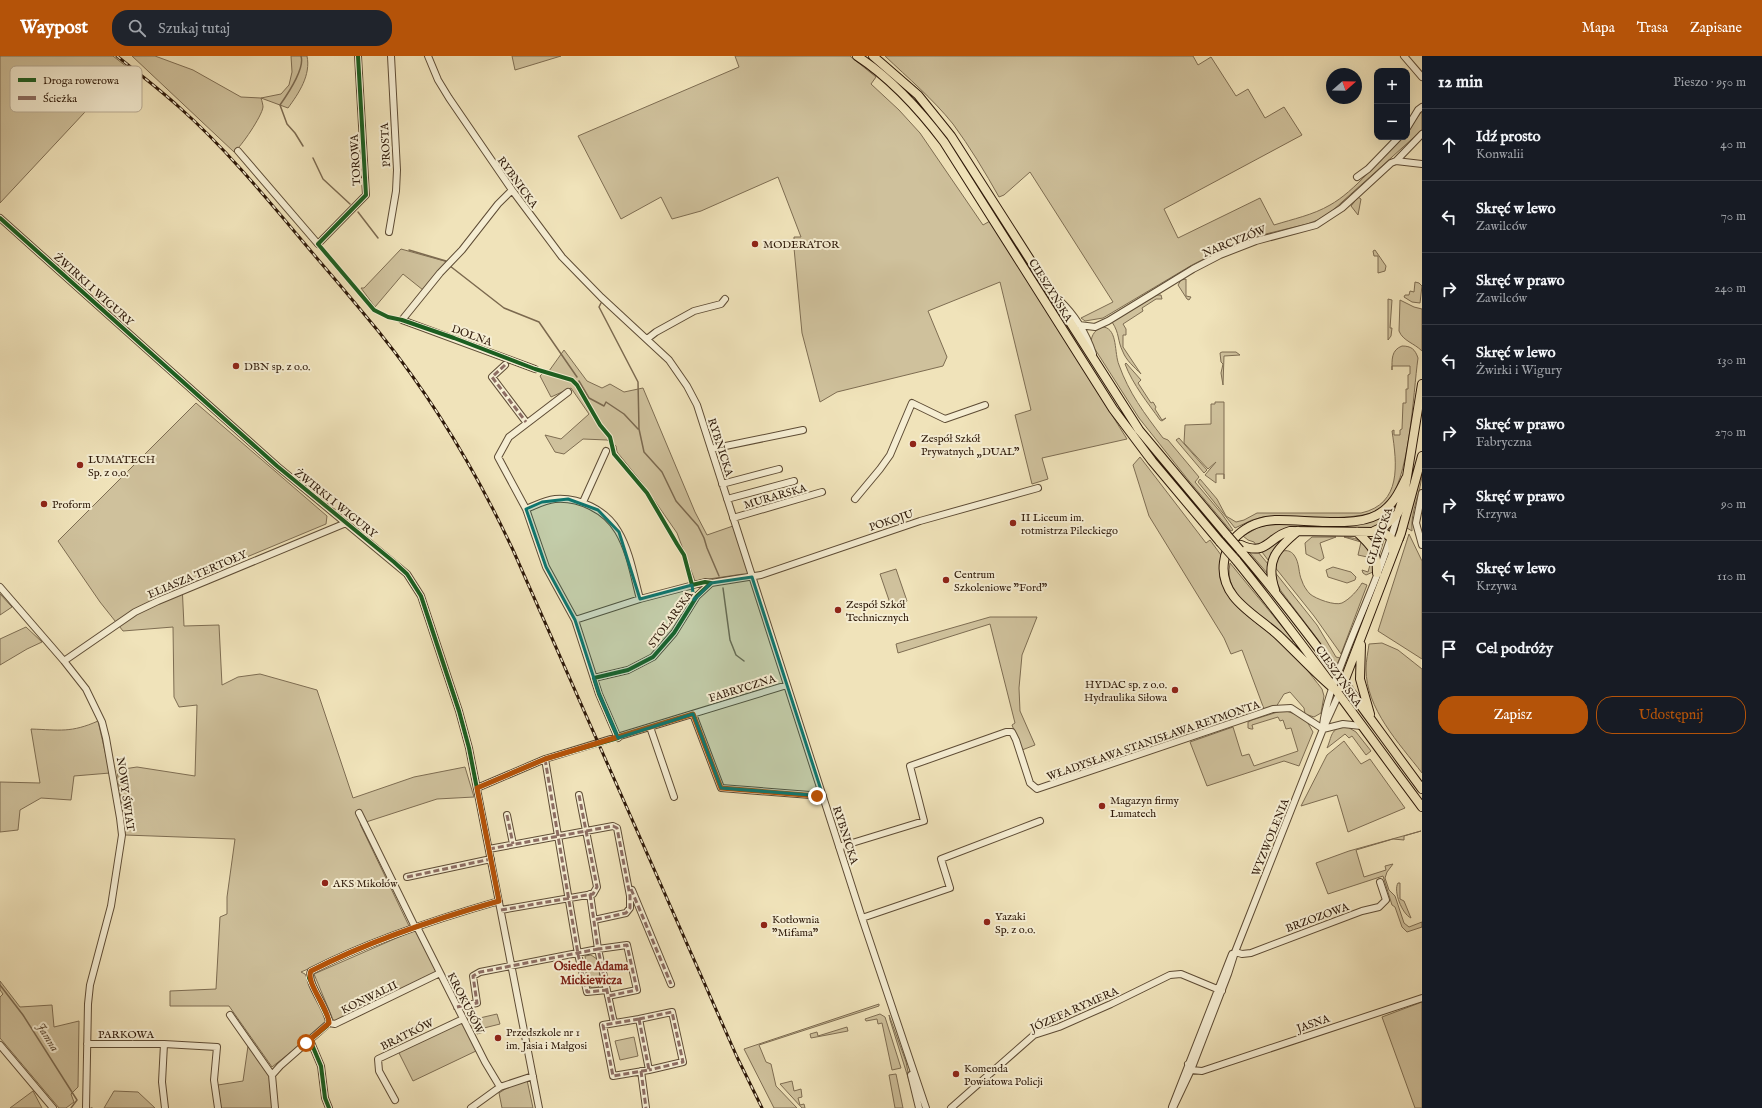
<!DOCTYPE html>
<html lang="pl">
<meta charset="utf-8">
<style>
body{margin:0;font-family:"IM FELL English",serif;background:#20242c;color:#f1f3f6}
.controls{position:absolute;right:12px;top:12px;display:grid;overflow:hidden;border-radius:8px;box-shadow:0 4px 16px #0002}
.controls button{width:36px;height:36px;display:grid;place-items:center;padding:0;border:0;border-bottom:1px solid #363941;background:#171b24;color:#f1f3f6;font:20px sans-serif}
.compass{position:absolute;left:1326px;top:12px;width:36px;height:36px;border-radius:50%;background:#171b24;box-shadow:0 4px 16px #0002;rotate:70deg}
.stop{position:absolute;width:12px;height:12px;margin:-9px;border:3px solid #b45309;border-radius:50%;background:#fff}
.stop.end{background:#b45309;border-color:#fff;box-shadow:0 1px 4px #0008}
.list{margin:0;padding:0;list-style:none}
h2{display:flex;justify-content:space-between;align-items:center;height:52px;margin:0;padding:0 16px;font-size:17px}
h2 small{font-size:13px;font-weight:400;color:#9ea1a6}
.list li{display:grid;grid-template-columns:26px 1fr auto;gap:12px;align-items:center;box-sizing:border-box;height:72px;padding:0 16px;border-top:1px solid #363941}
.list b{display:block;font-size:15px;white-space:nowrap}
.list p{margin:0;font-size:13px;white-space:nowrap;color:#9ea1a6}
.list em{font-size:13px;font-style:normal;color:#9ea1a6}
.actions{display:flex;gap:8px;padding:12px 16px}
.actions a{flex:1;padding:9px 0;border:1px solid #b45309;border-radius:16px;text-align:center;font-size:14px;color:#b45309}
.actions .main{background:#b45309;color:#fff}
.icon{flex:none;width:22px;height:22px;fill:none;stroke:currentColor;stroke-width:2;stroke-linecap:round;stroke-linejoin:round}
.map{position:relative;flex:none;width:1422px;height:1052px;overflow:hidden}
header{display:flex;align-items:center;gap:24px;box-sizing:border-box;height:56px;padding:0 20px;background:#b45309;color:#fff}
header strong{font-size:19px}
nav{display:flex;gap:22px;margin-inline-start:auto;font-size:14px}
.search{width:280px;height:36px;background:#20242c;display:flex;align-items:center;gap:10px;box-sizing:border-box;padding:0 14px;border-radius:16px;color:#9ea1a6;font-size:15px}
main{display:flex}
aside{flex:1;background:#171b24}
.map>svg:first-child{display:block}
</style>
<header>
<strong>Waypost</strong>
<div class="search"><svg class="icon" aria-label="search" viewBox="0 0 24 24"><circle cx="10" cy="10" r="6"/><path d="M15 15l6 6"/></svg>Szukaj tutaj</div>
<nav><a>Mapa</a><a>Trasa</a><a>Zapisane</a></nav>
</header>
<main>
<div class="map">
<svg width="1422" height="1052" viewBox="0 0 1422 1052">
<rect width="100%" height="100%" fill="#f0e3ba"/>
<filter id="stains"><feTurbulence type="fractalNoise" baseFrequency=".005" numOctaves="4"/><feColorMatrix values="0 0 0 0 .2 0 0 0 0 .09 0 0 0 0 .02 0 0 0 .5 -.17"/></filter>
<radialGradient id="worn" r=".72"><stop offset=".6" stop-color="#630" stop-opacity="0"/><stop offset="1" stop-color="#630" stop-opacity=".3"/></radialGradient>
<path fill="#cfc19c" stroke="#7e6d52" d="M0,0H113L127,11L0,147Z
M132,0H155L193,14L241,41L261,42L281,38L289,29L292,16L291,0H307C311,19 299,37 288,52L261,42C262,45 263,49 263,51C262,60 241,91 234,96Z
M512,0H561L515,14Z
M735,0H850L876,21L871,28L899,54L920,77L983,169L990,165L1127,383L1042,402L1048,423L1032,428L1015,359L1031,354L1000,226L928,255L947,301L943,310L837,336L820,346L802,277L794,192V181H801L778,121L701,155L672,163L661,141L621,163L578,80L739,11Z
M885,0H1193L1198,9L1211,1L1236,40L1248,33L1265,62L1284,51L1302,79L1164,153L1178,182L1260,142L1274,169C1293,163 1313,159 1330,149C1354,136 1382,101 1402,81H1407V76L1422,55V74L1332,155L1318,164L1307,168L1241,184L1192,209L1103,262L1085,265L1081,262L1113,246L1030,116L1004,139L999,141C985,116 970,91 953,68C933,43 908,22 885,0Z
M1358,141L1361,143L1358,159L1351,150Z
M401,193L448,206L423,234L403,218L375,251L361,232H364Z
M1375,194L1386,210L1385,215L1378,217V200H1374L1373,195Z
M1186,223V240L1191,241L1189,244L1187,243L1178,229L1181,224Z
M1415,226L1419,227L1422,230L1420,247L1412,246L1404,241L1405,239H1409L1410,235L1414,236Z
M1157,239H1161L1162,243H1156L1142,252L1143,255L1123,268L1126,273V279H1123V291L1141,318C1134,311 1126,304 1123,296C1117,284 1120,278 1112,266Z
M1388,243L1392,244L1390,272H1392L1391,280L1388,284Z
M1400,244L1414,251L1422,253V295C1414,287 1403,285 1399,275Z
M1104,271C1118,274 1114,297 1119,309C1129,337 1144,357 1163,382L1168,384L1199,421L1195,426L1222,458L1233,474L1231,475L1189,425L1139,362L1091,287C1091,279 1096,272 1104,271Z
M1402,290C1411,290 1415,293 1418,302C1413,337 1410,427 1385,449C1379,455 1371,457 1363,459C1331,465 1296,458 1263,461L1252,464L1235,472L1198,426L1200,423L1217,443L1226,460L1236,466L1244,464L1257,457H1361C1402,448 1397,408 1392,375L1394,374V379H1400V374L1402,373L1403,347H1406V333H1408V319L1410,318V310H1392V314C1392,304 1391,294 1402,290Z
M564,294L587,325L602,332L610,328L624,336L643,332L695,456L707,479L733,470L750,517L695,525L677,477L643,428L617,396L616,390L607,384L583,383L564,398L555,396L545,379L561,383L589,358L571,332L551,341L540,320L545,315H549Z
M1222,296H1236L1240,299L1224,300L1223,329L1221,317L1223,308L1221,306L1220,297Z
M1126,307L1141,324L1138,327L1151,347L1153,346L1156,351L1155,353L1162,364L1166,362L1162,365L1160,364C1148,347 1133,329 1125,308Z
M1215,346H1224V423V418H1216V427L1205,419L1216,406L1208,413L1184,387L1185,369L1211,368V348H1215Z
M196,347L327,460L326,468L182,528L184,570L219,569L222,629L238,621L260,618L317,634L353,742L414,721L465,711L474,741L437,743L360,768L409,870L301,916L305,918L327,961L326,968L272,1011L229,950H170V935L216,933L220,861L227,858V841L235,783L125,779L117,714L137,711L195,720L197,649L179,651L174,641L173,571L123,575L100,546L58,485Z
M1179,382L1207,414L1204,417L1176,384Z
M1140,401L1206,487L1210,484L1221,499C1214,548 1253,561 1284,588C1298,601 1310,618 1322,633L1324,640L1321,657L1314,661L1305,658L1304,652L1290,636L1284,638L1276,651L1264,653L1242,594L1231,598L1224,582L1149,460L1133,409Z
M1422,415C1422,436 1410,454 1412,475L1407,472L1403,485Z
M1398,448C1393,460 1383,469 1371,472L1291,471L1280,475L1263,489H1256L1254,486L1248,484L1243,480L1259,471L1268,469L1371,465L1381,462Z
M1286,478L1274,493L1268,504L1262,496Z
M1409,478L1422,505V603L1378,575Z
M1312,481H1336L1320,487L1324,502L1320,505L1306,498L1305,487Z
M1344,481C1361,482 1363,486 1373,498V516L1366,519L1363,517L1362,514L1368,516L1372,502L1358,499L1361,486Z
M1367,482L1384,484L1379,500Z
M1283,495C1287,494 1291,495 1294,499C1300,507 1298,517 1302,525C1303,529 1307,535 1310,538C1316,543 1335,550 1342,547C1350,543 1358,534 1362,527L1367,529L1341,598L1314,560L1274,510L1277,501Z
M1258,496L1268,508L1267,517L1250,497Z
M1230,507L1294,585L1291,587C1267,568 1222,543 1230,507Z
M1333,511L1351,516L1356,521L1355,524L1347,527L1328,521L1326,514Z
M896,513L907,545L891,550L880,518Z
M1274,515L1317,569L1336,601L1340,602L1337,608H1335L1316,581L1281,535L1277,527Z
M0,538L12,551L0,559Z
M990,561H1037L1022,599L1019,632L1020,655L1035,689L1022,694L1012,669L1015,667L990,568L898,597L896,588Z
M26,571L42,586L27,593L0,609V583Z
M1382,587L1398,594L1422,613V717C1399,687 1366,653 1366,613C1366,605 1368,596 1369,588Z
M1284,654L1305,662L1313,676L1299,710L1284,705L1207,730L1190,686L1233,671L1242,700L1249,698L1254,710L1298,695L1291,672L1286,673L1283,664L1280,665L1278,661L1252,669L1253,673H1251L1248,672V666L1252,664Z
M98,665L110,717L74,720L71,744L41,742L20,754L18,774L0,776V726L40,727L31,673C60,674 71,677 98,665Z
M1346,670L1356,676L1371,695L1366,699L1352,680L1349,682L1345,678L1327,692C1332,681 1330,672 1346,670Z
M1344,685L1361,708L1370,703L1405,752L1348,776L1337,739L1301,750L1327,699Z
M1421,775L1404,780V784L1393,783L1356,794L1364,821L1386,814L1385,810L1393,808L1387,816L1385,822L1389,834L1395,840L1404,867L1409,871L1422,866V871L1407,876L1402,871L1395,851L1392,849L1383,820L1328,838L1316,807L1349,795Z
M1398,827H1400V843L1404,845L1411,862C1402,858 1393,835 1398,827Z
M415,874L437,916L334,966L314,918Z
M591,899L597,903L601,927L598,931L593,932L588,930L584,915L587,913L585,900Z
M0,925L20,951L52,949L54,971L79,965L78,1031L71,1038L74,1046L66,1052H59L0,982V941L3,938L0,934Z
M1422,946V1052H1415L1382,961Z
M879,948V950L759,989L766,1006L771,1008L776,1030L797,1052H774L744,993Z
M497,958L500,968L484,972V976L477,978L471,964Z
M880,958L885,961L901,1012L892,1014L882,967L878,968L877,963L866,965L865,963Z
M889,959L906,1006L911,1031L890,964Z
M462,966L476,995L413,1025L398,995Z
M847,971L848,975L811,982L810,978L817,976L818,980Z
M634,981L638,1000L620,1004L615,985Z
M248,990L270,1020L273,1052H221L218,1029L243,1025Z
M896,1018L903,1052H895L889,1019Z
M527,1024L533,1052H502L499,1037L516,1026Z
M792,1025L794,1035L801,1033L802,1041L798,1042L800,1049L804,1048L805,1052H802L780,1028Z
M33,1035L42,1052H10Z
M114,1035L138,1036L155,1052H104Z"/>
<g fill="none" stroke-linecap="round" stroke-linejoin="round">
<path stroke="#7b694f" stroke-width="1.5" d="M301,0C305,12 287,39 280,49L287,68L295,77L303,90
M313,102L323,123L350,148
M358,156L378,182
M409,194L446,205
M450,210L504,252L539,266L577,321
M601,247L599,251L638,326L639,373L644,396L662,416L676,445L698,470L704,482L707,492L719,520
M579,325L589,342L604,350L606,346L624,358L638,373
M723,532L730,584L736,599L744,605
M0,929L23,959L77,1044L71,1052
M91,1052H92"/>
<defs>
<path id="minor" d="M428,0L438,24L449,42L512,134L562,201L601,241L669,304L687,330L697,349L862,862L926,1052
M1404,0L1422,21
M1407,72L1418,54L1422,51
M238,95L318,188L366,139L358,0
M1396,105L1422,108
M1357,121L1368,113L1399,81
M512,134L498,148L462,194L440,217L402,264L535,313
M0,162L277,410L407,518L421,540L459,655L469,692L539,1052
M389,176L396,135L397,114L391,0
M1059,244C1075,259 1086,277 1093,298
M1079,269L1095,271L1108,265L1193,213L1220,199L1256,185L1316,169L1342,152L1391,107L1396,105L1422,78
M647,283L656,276L694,255L721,248L725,243
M505,309L492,321L526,366
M711,393L803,374
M722,428L779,413
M1422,437L1416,467L1422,489
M727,443L794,425
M855,443L880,413L890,399L912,347L945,363L985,349
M583,446L606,395
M526,453L498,401L509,381L568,336
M733,462L822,436
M0,531L64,605L86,633L102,666L106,682L120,762L122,779L111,850L90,929L88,948L86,1052
M640,543C634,521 630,495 618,475C606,454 579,441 555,443C545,444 536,449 526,453L546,511L575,564L640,543L705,526L711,527L761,519L920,465L1038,432
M575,564L599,638L618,682
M64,605L135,556L158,545L346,467
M594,622L628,614L653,601L674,577L697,540L711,527
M693,658L721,732L823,740
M1323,669C1326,644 1337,620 1346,596C1364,550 1385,505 1398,458
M650,671L674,741
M1323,673L1343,668L1361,670
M545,703L578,898L587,936L607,934
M477,732L545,703L787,629
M359,757L415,871
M507,759L513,788
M839,791L924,765L910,710L1006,676H1012L1016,684L1030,727L1037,733L1273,653L1291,652L1323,673
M489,793L613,770L617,772L630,840V852L626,857L594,864
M407,821L491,803
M632,834L671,928
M590,838L598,893L627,889L637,934L608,940
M501,854L593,838L597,831L579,739
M862,862L950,832L941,803L1040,765
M417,871L485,1006L500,1031
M1235,896L1242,898L1251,897L1362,855L1379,851L1386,844L1380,826
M457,951L477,947L473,920L480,916L598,893L614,967
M230,959L272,1019
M639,963L649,1014L613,1020L603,969Z
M639,963L672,956L683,1006L649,1014
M329,967C329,953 305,926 311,915C369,885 436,863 499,845
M329,967L335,968L440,917
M310,984L321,1010L325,1042L329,1052
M87,988H164L217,991L214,1024L218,1052
M164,988L162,1026L165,1052
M0,989L53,1052
M1188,1008L1191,1014L1202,1015L1422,942
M641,1015L646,1052
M911,1019L919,1052
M395,1044L379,1015L378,1003L463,963
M1172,1051L1232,898
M275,1052L272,1019L280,1010L329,967
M471,1052L500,1031L533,1020
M951,1052L1034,979L1059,971L1111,948L1170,919L1181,918L1222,935
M1173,1052L1191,1014L1228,918L1235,896L1323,673L1338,640"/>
<path id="major" d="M857,0C892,23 919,53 944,86L1113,353L1152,405L1220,486
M873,0L918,39L951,80L1139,374L1227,479
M1374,475L1385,470L1398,457L1404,439L1422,328
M1357,476C1373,491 1377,495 1377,517
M1241,489C1267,501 1269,480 1290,475L1373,476L1386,478L1391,482L1393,496
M1240,494C1305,570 1362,652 1422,733
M1236,504C1301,584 1360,668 1422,751
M1275,534C1265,505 1276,493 1298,475
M1361,589L1360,623L1370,658
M1342,631L1401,477L1422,400
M1333,632C1313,615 1297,597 1278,579C1255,558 1219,542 1224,506C1225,498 1228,490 1233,484C1244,471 1257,465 1275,464C1302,463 1354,472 1377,459C1392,451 1399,437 1406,422"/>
</defs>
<use href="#minor" stroke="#5e4c35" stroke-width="8"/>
<use href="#major" stroke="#2e1909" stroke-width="10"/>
<use href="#minor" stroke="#f5edd2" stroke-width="6"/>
<use href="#major" stroke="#f0e3ba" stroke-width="8"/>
<defs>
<path id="rail" d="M117,0C138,17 159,33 179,51C232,98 276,154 321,207C341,230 360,253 379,276C433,343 477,417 513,494L737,1001L762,1052"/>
</defs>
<use href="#rail" stroke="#2e1909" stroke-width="3"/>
<use href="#rail" stroke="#f5edd2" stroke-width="1.5" stroke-dasharray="4.5" stroke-linecap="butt"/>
<defs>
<path id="major-bridge" d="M1227,479L1240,494
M1220,486L1236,504"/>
</defs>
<use href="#major-bridge" stroke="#2e1909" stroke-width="10" stroke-linecap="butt"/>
<use href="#major-bridge" stroke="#f0e3ba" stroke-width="8"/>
<path stroke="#8d6e63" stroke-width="3" stroke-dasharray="6 3" stroke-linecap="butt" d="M505,309L492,321L526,366
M545,703L578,898L587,936L607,934
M507,759L513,788
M489,793L613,770L617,772L630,840V852L626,857L594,864
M407,821L491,803
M631,833L671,928
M590,838L598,893L627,889L637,934L608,940
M501,854L593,838L597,831L579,739
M457,951L477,947L473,920L480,916L598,893L614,967
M639,963L649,1014L613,1020L603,969Z
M639,963L672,956L683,1006L649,1014
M641,1015L646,1052"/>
<defs>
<path id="cycleway" d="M358,0L366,139L318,188L374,254L388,261L402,264L454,282L535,313L572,324L577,329L600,369L610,381L614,398L647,437L677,488L684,499L692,529L705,526L711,527
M0,162L277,410L394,506L407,518L421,540L459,655L469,692L499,845C436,863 369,885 311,915L309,922L329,964L327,970L310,984L321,1010L325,1042L329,1052
M477,732L545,703L618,682L599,638L594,622L628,614L653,601L674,577L697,540L711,527"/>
</defs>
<use href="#cycleway" stroke="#f5edd2" stroke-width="6"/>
<use href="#cycleway" stroke="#1b5e20" stroke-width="4"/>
</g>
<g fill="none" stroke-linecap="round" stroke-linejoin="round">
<path stroke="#b45309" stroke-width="5" d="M306,987L329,967C329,953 305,926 311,915C369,885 435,863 499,845L477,732L545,703L693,658L721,732L817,740"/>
</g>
<path fill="#0f766e" fill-opacity="0.2" stroke="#0f766e" stroke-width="3" stroke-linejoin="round" d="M568,443L598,454L619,476L640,543L692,529L694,544L711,527L752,521L823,740L721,732L693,658L618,682L599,638L575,564L546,511L526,453L542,446Z"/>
<g fill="#8f2418" stroke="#f5edd2" stroke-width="1.5">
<circle cx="755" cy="188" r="4"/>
<circle cx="236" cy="310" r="4"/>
<circle cx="913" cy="388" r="4"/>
<circle cx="80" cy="409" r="4"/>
<circle cx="44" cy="448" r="4"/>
<circle cx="1013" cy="467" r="4"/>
<circle cx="946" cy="524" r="4"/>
<circle cx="838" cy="554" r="4"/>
<circle cx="1175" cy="634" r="4"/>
<circle cx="1102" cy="750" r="4"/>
<circle cx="325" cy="827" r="4"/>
<circle cx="987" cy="866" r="4"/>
<circle cx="764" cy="869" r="4"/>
<circle cx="498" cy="982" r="4"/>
<circle cx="956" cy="1018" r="4"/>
</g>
<g text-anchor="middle" stroke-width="4" stroke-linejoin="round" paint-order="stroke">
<g font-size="11" fill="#2e1909" stroke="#f5edd2">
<text transform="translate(385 89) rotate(-93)" y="4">PROSTA</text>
<text transform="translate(355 104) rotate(-93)" y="4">TOROWA</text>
<text transform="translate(518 126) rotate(54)" y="4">RYBNICKA</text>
<text transform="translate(1234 185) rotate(-22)" y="4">NARCYZÓW</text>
<text transform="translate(94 233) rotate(42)" y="4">ŻWIRKI I WIGURY</text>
<text transform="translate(1051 234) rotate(58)" y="4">CIESZYŃSKA</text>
<text transform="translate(472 279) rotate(20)" y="4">DOLNA</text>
<text transform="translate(721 391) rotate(72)" y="4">RYBNICKA</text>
<text transform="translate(775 440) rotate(-16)" y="4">MURARSKA</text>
<text transform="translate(336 447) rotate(39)" y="4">ŻWIRKI I WIGURY</text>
<text transform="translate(891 464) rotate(-18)" y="4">POKOJU</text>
<text transform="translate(1379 480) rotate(-71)" y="4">GLIWICKA</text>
<text transform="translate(197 518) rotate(-23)" y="4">ELIASZA TERTOŁY</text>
<text transform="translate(670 563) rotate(-54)" y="4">STOLARSKA</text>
<text transform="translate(1339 620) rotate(55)" y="4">CIESZYŃSKA</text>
<text transform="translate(742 632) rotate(-17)" y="4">FABRYCZNA</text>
<text transform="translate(1153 684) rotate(-19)" y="4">WŁADYSŁAWA STANISŁAWA REYMONTA</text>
<text transform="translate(126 738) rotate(82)" y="4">NOWY ŚWIAT</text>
<text transform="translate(846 779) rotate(72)" y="4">RYBNICKA</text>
<text transform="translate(1270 781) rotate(-68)" y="4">WYZWOLENIA</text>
<text transform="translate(1317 861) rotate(-20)" y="4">BRZOZOWA</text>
<text transform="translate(369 941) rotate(-26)" y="4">KONWALII</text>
<text transform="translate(466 947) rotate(63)" y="4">KROKUSÓW</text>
<text transform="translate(1074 953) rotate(-24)" y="4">JÓZEFA RYMERA</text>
<text transform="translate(1313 967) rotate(-19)" y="4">JASNA</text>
<text x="126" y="982">PARKOWA</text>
<text transform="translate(407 978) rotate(-26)" y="4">BRATKÓW</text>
</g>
<g font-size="11" fill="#2e1909" stroke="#f5edd2" text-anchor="start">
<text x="763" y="192">MODERATOR</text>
<text x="244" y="314">DBN sp. z o.o.</text>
<text x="921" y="386">Zespół Szkół<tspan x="921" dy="13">Prywatnych „DUAL”</tspan></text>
<text x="88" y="407">LUMATECH<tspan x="88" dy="13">Sp. z o.o.</tspan></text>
<text x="52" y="452">Proform</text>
<text x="1021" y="465">II Liceum im.<tspan x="1021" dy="13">rotmistrza Pileckiego</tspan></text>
<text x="954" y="522">Centrum<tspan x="954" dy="13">Szkoleniowe "Ford"</tspan></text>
<text x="846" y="552">Zespół Szkół<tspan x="846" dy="13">Technicznych</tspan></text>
<text x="1167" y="632" text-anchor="end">HYDAC sp. z o.o.<tspan x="1167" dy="13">Hydraulika Siłowa</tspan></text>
<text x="1110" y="748">Magazyn firmy<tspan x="1110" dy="13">Lumatech</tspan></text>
<text x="333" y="831">AKS Mikołów</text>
<text x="995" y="864">Yazaki<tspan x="995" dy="13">Sp. z o.o.</tspan></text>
<text x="772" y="867">Kotłownia<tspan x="772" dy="13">"Mifama"</tspan></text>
<text x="506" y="980">Przedszkole nr 1<tspan x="506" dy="13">im. Jasia i Małgosi</tspan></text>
<text x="964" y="1016">Komenda<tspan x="964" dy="13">Powiatowa Policji</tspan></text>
</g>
<g font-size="12" font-weight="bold" fill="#7a1f14" stroke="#f5edd2">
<text x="591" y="914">Osiedle Adama<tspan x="591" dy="14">Mickiewicza</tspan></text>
</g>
<g font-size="12" font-style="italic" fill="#614e38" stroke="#f5edd2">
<text transform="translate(48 981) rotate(58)" y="4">Jamna</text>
</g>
</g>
<rect x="10" y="10" width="132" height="46" rx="6" fill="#f5edd2" stroke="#b9ad96" stroke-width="1"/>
<rect x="18" y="22" width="18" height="4" fill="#1b5e20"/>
<rect x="18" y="40" width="18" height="4" fill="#8d6e63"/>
<g font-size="11" fill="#2e1909">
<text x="43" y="28">Droga rowerowa</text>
<text x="43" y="46">Ścieżka</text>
</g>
<rect width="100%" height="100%" filter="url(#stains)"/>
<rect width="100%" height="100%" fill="url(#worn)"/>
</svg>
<div class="controls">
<button>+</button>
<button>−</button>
</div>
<svg class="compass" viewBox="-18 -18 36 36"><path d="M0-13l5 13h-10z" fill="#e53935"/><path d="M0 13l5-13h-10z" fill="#9ea1a6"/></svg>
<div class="stop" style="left:306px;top:987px"></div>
<div class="stop end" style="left:817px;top:740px"></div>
</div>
<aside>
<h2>12 min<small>Pieszo · 950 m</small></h2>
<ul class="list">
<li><svg class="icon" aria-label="ahead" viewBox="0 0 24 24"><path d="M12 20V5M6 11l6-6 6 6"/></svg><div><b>Idź prosto</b><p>Konwalii</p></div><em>40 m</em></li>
<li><svg class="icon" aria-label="left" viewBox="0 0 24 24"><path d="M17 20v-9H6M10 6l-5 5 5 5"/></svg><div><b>Skręć w lewo</b><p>Zawilców</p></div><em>70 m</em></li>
<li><svg class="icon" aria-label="right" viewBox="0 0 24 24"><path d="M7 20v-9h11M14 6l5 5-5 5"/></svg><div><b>Skręć w prawo</b><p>Zawilców</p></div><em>240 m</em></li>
<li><svg class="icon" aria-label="left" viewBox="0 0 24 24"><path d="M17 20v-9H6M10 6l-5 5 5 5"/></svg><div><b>Skręć w lewo</b><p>Żwirki i Wigury</p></div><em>130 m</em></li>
<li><svg class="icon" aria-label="right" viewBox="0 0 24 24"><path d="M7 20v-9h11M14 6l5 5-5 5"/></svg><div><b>Skręć w prawo</b><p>Fabryczna</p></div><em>270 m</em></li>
<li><svg class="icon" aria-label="right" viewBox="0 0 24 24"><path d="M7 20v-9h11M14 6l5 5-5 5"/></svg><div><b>Skręć w prawo</b><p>Krzywa</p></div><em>90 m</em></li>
<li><svg class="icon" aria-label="left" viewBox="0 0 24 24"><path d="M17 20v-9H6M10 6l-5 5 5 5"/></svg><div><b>Skręć w lewo</b><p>Krzywa</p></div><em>110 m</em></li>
<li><svg class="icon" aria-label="arrive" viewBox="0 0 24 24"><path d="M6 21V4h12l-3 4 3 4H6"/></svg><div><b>Cel podróży</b></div></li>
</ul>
<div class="actions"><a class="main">Zapisz</a><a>Udostępnij</a></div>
</aside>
</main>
